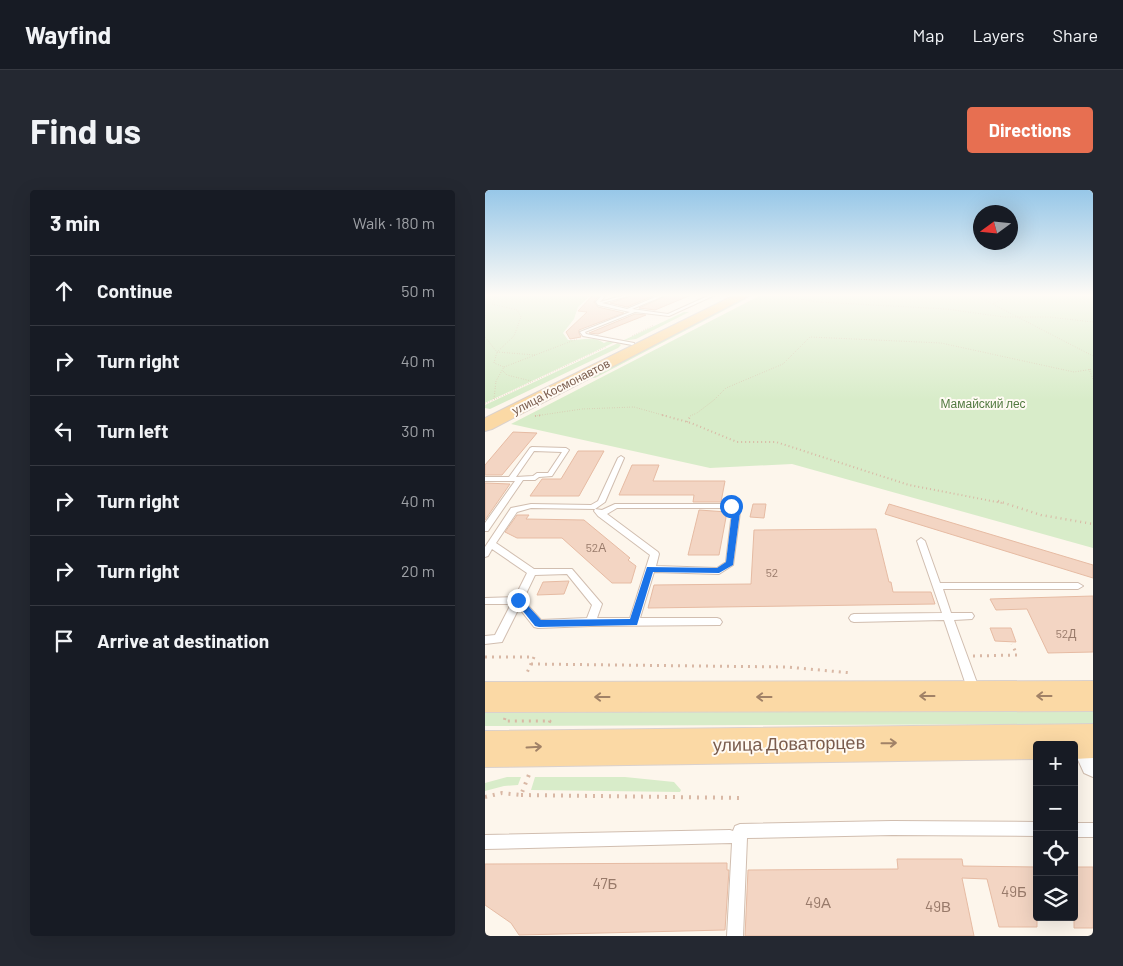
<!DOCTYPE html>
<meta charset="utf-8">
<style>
body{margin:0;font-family:Barlow,sans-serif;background:#242831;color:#f1f3f6}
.controls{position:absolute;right:15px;bottom:15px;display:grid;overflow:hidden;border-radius:5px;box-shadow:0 5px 20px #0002}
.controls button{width:45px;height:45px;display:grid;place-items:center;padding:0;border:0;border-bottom:1px solid #363941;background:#171b24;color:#f1f3f6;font:25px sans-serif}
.compass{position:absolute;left:488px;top:15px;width:45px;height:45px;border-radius:50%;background:#171b24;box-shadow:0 5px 20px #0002;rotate:255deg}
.stop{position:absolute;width:15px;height:15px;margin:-11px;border:4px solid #1a73e8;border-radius:50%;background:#fff}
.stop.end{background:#1a73e8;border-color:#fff;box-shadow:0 1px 5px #0008}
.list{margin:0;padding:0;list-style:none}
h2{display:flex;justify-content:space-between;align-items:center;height:65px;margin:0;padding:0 20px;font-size:21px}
h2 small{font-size:16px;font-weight:400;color:#9ea1a6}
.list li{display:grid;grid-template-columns:32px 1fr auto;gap:15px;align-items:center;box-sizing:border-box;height:70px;padding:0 20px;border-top:1px solid #363941}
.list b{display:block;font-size:19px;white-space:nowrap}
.list em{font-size:16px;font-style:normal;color:#9ea1a6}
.icon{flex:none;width:28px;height:28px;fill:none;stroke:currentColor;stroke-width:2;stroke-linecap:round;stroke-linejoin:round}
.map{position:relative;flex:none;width:608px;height:746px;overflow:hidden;border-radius:5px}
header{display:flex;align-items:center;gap:30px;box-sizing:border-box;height:70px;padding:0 25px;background:#171b24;border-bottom:1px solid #363941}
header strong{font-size:24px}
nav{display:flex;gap:28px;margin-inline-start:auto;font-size:18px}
.intro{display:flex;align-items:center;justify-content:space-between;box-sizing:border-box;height:120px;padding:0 30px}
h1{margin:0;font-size:35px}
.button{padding:12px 22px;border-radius:5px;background:#e76f51;color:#fff;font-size:18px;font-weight:700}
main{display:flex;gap:30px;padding:0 30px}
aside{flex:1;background:#171b24;border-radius:5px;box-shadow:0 5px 20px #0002}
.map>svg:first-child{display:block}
</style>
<header>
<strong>Wayfind</strong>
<nav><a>Map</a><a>Layers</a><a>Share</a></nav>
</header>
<div class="intro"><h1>Find us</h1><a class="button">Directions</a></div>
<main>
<aside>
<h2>3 min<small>Walk · 180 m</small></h2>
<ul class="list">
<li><svg class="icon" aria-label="ahead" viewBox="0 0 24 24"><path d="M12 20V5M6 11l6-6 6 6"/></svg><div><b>Continue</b></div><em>50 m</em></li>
<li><svg class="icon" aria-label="right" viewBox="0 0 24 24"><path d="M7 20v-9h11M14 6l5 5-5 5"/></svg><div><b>Turn right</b></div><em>40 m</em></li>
<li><svg class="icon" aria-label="left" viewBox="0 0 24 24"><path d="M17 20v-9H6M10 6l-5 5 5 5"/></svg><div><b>Turn left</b></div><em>30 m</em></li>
<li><svg class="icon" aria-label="right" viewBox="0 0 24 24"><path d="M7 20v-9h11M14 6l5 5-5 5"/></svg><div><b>Turn right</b></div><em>40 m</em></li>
<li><svg class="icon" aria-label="right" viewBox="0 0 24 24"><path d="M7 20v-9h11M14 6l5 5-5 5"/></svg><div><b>Turn right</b></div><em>20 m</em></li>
<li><svg class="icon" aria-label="arrive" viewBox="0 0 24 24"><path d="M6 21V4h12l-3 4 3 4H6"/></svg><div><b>Arrive at destination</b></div></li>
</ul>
</aside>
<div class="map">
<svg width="608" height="746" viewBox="0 0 608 746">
<rect width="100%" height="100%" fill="#fdf6ec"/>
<path fill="#d8ecc9" d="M0,105H106L93,117L89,129L78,143L83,150C95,151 108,145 119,153L124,151L130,152L0,213Z
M276,105H608V358L307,274L225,278L26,234Z
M256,109H261L110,188H101Z
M199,122H204L151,149L137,151Z
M133,153L136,155L133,158L5,219L0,218V215Z
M608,519V534L0,536V521Z
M22,587H36L33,595L19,596L0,601V593Z
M50,587H140L189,592L196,600L195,602L46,600Z"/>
<path fill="#f3d5c3" stroke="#e6bba3" d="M108,105H114L109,112L113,117L139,123L94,140V143L96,147L85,149L81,142L102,122L93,121Z
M149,105H170L142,117L125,113Z
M183,105H206L170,120L154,118Z
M150,124L161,125L113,144L104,143Z
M28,242L52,243L17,285H0V275Z
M93,261H119L94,306H45L57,289H76Z
M147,275H174L168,291H240L236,312H208L209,305H134Z
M0,293L25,294L0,330Z
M268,314H281L279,328L265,327Z
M404,314L608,375V388L400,324Z
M214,320L242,322L234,365H203Z
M32,325H44L41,329L99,330L145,368L143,370L151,376L146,393H127L77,348H32L20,342Z
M391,339L404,392H406L408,402H446L450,414L163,418L169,395L266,394L269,340Z
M84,391L79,404L52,405L58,392Z
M608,406V462L563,463L542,419L511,420L505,409Z
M505,438H526L531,452L510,451Z
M412,669H477L478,676L552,677V737H514L502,689L477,688L489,746H260L263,680L413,679Z
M242,673V680H244L240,740L34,745L26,733L0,715V674Z
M589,677H608V738H589Z"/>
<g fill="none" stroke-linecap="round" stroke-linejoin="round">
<defs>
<path id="service" d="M117,105L120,106L115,112L140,105H147L117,113L142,119L175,105H181L147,119L183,124L225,105H230L184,126L150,122L100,142L101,144L149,153V154L147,155L98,146L95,142L145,122L113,115L111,112Z
M47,257L81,258L84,260L67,286L54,287L50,290H38L3,341H0V333L30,291H0V287H24L45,258ZM49,261L77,262L63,283H52L48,286L31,287Z
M136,266L139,268L120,312L110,319L46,318L32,322L11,353L49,379H87L117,414L112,428H145L165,365L113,326L109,321L110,319L117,320L130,314H249L255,322L248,375L234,384L169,382L155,428H232L235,429L237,432L235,435L106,436L53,438L49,437L34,418L17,452L0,454V446L10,445L26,414H0V408L30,407L42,383L7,359L3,366L0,367V357L26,318L46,314L106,315L113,311L133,268ZM132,318H244L247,322L241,372L232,378L171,376L174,364L173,362L122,324ZM82,384L107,415L102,428L56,430L38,410L50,385Z
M436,348L440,351L455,393H593L598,396L593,399H458L466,423H487L489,426L487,429L469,430L495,501L493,504L489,506L485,504L483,501L459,430L369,432L366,431L364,428L366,425L369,424L457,423L432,351Z
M407,631L552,632V646L407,645L262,648L258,746H242L247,653L0,659V645L245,640L248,641L250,636L255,634Z
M589,633H608V647H589Z"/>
<path id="minor" d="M597,540L606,543L608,548V587L599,583L589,561V555H586L585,551L588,543Z"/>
<path id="primary" d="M250,105H265L7,239L0,241V228Z
M608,491V521L0,522V492Z
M608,534V568L589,569V555H552V569L0,577V541Z"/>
</defs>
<use href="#service" stroke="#d1beb0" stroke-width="2"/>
<use href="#minor" stroke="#d1beb0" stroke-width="2"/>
<use href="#primary" stroke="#dad1cd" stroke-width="2"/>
<path stroke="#d9b8a5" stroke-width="1" stroke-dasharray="0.5 2" stroke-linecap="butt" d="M11,105L7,114L32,120L36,127L29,146L12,162
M289,105L334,112L461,119L519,127H564L608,132
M490,105L608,166
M543,105L551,106
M508,114L523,107L535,105
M0,120V134
M147,146L169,135
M0,147L12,162L9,173L19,177L11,191L9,209
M12,162L50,165
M19,177L92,149
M604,179L608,189
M18,181L22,185L46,191
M0,214L121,157
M50,226L97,219L149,217L181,226
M205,226L212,223L229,210L241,198L298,174L325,147L456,153L589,182L608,179"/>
<path stroke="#d9b8a5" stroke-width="2" stroke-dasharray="1 3" stroke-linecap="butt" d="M177,225L206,233L252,252H291L424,295L517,313
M50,226L58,225
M202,232L206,225"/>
<path stroke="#d9b8a5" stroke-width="2.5" stroke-dasharray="1 4" stroke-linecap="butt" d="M513,311L556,325L608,334"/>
<path stroke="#d9b8a5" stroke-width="3" stroke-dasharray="2 5" stroke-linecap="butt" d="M488,466L532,465L527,454
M0,467H49L41,485
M46,474L302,477L367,483
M20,528L19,531H65L64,533"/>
<path stroke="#d9b8a5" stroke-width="4" stroke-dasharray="2 6" stroke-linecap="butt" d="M36,605L258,608
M0,607L17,603L36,605L45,582"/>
<use href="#service" fill="#fff" fill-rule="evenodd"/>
<use href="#minor" fill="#fff" fill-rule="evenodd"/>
<use href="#primary" fill="#fbd9a5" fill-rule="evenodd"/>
</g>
<defs><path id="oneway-shaft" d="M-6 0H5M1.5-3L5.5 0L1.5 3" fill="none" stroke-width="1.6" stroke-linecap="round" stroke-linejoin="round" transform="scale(1.25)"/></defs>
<g stroke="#a18267">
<use href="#oneway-shaft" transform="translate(442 506) rotate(180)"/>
<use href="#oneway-shaft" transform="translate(559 506) rotate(180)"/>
<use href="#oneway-shaft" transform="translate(117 507) rotate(180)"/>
<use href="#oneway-shaft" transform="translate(279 507) rotate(180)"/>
<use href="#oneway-shaft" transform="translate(404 553) rotate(-1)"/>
<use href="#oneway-shaft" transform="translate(49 557) rotate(-3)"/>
</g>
<linearGradient id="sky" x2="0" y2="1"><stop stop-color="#97c7e8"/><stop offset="0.5" stop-color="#fefbf6"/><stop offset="1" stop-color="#fefbf6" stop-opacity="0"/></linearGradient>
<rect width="608" height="210" fill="url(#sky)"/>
<path fill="#1a73e8" d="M243,315H248L255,322L248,375L234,383L168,382L152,435L54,437L50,436L29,410L33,407L36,408L56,430L145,429L162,377L232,378L241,372L247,322L242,316Z"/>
<g text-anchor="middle" stroke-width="4" stroke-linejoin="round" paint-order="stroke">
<g font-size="12" fill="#7a5c4d" stroke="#fffaf3">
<text transform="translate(76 197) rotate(-27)" y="4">улица Космонавтов</text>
</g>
<g font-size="12" fill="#537a41" stroke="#fffaf3">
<text x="498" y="218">Мамайский лес</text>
</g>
<g font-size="12" fill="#987a6a">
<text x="111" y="362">52А</text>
<text x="287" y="387">52</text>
<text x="581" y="448">52Д</text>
</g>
<g font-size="15" fill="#987a6a">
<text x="120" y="699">47Б</text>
<text x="529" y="707">49Б</text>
<text x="333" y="718">49А</text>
<text x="453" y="722">49В</text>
</g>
<g font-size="18" fill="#7a5c4d" stroke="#fffaf3">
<text transform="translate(304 554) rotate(-1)" y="6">улица Доваторцев</text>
</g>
</g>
</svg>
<div class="controls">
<button>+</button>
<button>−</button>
<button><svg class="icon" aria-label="locate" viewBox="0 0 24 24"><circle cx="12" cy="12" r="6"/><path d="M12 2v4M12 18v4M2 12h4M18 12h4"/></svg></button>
<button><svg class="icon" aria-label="layers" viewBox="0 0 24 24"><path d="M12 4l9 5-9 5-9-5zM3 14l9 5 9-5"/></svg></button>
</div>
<svg class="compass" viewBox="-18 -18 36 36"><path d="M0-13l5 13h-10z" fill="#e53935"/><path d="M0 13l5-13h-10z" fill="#9ea1a6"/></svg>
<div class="stop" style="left:246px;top:316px"></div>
<div class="stop end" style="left:33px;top:410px"></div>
</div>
</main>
